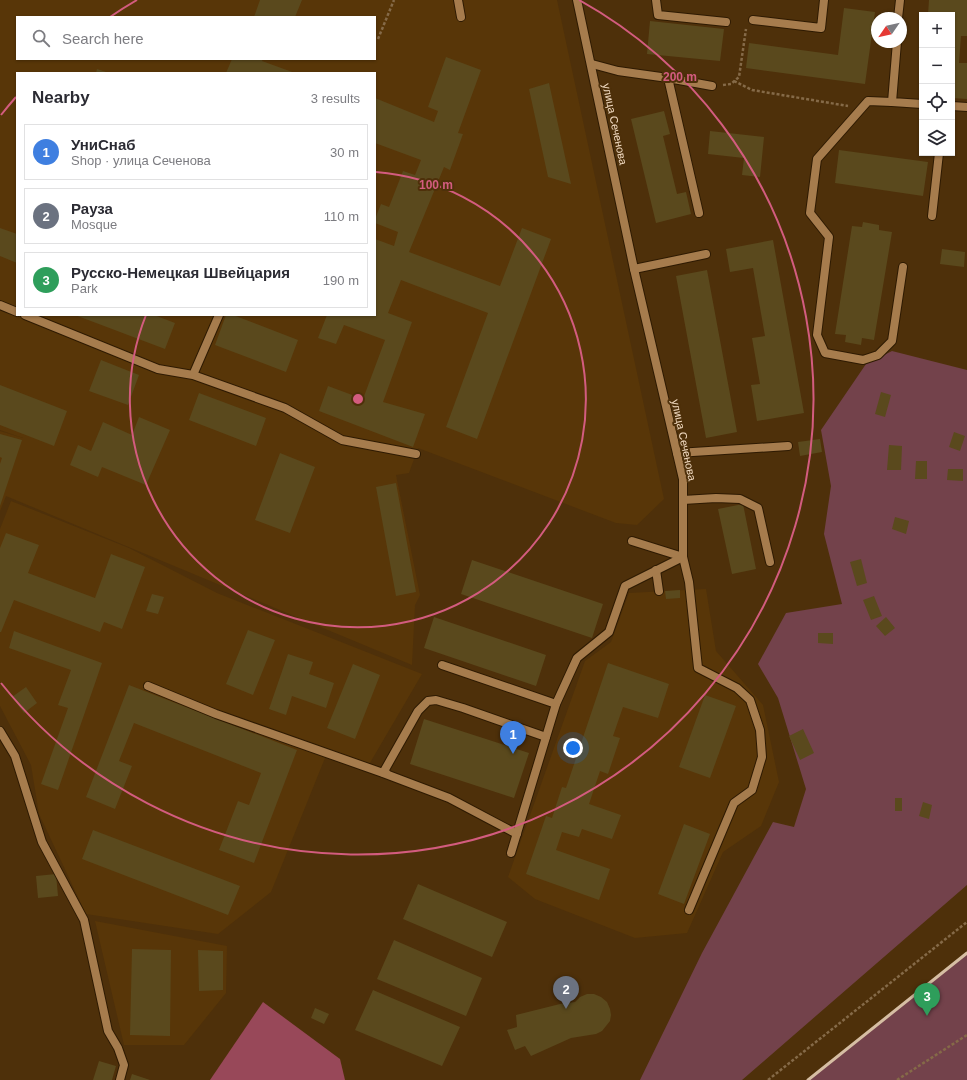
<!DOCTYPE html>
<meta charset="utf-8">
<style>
body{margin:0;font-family:Arial,sans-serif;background:#f2f2f3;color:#2b2b33}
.controls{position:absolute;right:12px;top:12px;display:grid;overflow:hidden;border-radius:0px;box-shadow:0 1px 3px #0004}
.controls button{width:36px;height:36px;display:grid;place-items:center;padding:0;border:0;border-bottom:1px solid #e1e1e2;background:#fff;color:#2b2b33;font:20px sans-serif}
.compass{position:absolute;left:871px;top:12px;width:36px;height:36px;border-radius:50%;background:#fff;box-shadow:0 1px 3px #0004;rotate:236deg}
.you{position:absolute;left:573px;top:748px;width:14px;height:14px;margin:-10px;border:3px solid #fff;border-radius:50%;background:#1a73e8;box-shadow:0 0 0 6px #1a73e833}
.badge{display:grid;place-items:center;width:26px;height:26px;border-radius:50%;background:#111827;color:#fff;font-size:13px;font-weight:700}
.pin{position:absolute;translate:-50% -33px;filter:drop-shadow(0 1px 2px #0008)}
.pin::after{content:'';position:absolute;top:21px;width:14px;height:12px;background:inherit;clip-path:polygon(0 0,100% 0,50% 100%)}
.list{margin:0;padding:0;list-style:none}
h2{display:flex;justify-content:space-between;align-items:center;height:52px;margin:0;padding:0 16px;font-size:17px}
h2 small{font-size:13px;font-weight:400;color:#7c7c81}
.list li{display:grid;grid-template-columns:26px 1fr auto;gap:12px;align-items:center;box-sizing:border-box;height:56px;margin:0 8px 8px;padding:0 8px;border:1px solid #e1e1e2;border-radius:0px}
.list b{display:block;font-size:15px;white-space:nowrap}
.list p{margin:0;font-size:13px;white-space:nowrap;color:#7c7c81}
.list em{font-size:13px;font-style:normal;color:#7c7c81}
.icon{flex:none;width:22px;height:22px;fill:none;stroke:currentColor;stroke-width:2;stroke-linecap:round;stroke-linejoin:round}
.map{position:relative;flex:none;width:967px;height:1080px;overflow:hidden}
.search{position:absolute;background:#fff;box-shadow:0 1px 3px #0004;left:16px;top:16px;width:360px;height:44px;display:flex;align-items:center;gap:10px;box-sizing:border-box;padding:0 14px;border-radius:0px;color:#7c7c81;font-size:15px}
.panel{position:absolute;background:#fff;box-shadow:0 1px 3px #0004;left:16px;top:72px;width:360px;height:244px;border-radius:0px}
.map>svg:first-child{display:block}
</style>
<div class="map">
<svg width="967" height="1080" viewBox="0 0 967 1080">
<rect width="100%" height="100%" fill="#4e300a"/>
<path fill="#583608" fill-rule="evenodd" d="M0,0H557L664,499L637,525L616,523L418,448L409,473L396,475L420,595L415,605L412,665L6,496L0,511V431L23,438L0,430ZM17,17H375V59H17ZM17,73H375V315H17Z
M11,501L129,548L217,593L422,674L367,768L327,753L271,892L218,934L86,914L39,814L31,765L0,706V529Z
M706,589L716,651L763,705L779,782L761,826L723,852L687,933L635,938L535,899L508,877L585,661L611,642L629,593Z
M95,921L227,946L226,993L184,1045H124Z"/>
<path fill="#73424b" d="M892,351L967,370V885L742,1080H640L702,953L773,822L794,827L806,789L778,698L758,664L786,613L842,604L824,534L831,486L821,430L866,364Z
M967,953V1080H808Z"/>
<path fill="#984859" d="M263,1002L340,1059L345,1080H210Z"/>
<path fill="#5a491d" d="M260,0H302L295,17H254Z
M929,0H967V36H961L959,63H967V99L952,98V15H928Z
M844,8L875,12L865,84L746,68L749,43L838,55Z
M650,21L724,29L720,61L647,54Z
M446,57L481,70L458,133L463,134L450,170L444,167L409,252L500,286L522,228L551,239L477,439L446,427L488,313L401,280L388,313L412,322L383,402L425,414L413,447L319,411L328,386L363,399L385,340L344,325L336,344L318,338L327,315H375V239L394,246L398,232L375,223V219L381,204L389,207L403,171L415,175L421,160L375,143V98L434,122L438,111L428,107Z
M232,59H263L262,61L295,73H226Z
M97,69L109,73H96Z
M549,83L571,184L548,177L529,89Z
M664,111L670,134L663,136L677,194L686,192L691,214L656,223L631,119Z
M710,131L764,137L760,177L742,175L744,158L708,154Z
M839,150L928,162L923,196L835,183Z
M863,222L879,225V230L892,232L874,340L862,338L861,345L845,342L846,335L835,334L852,226L862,227Z
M0,228L17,234V263L0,256Z
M773,240L804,413L757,421L751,385L760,384L752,338L765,336L753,268L730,272L726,249Z
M942,249L965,252L964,267L940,264Z
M707,270L737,432L706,438L676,276Z
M75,315H154L175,323L165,349Z
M226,315H233L298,340L286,372L215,345Z
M101,360L139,375L128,405L89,391Z
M0,385L67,411L54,446L0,425Z
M881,392L891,395L885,417L875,414Z
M199,393L266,418L256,446L189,420Z
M139,417L170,430L146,485L102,467L98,477L70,465L78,445L91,451L103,422L132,435Z
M954,432L965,436L960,451L949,447Z
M0,434L22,440L0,506V464L2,458L0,457Z
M820,439L822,452L800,456L798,442Z
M889,445L902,446L901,470H887Z
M280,453L315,467L290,533L255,520Z
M916,461H927V479H915Z
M948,469H963V481L947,480Z
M396,483L416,592L396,596L376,487Z
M743,504L756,569L732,574L718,509Z
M895,517L909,521L906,534L892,529Z
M6,533L39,545L28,573L95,598L111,554L145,567L122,629L104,622L100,632L14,600L1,632H0V548Z
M861,559L867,583L857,586L850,562Z
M472,560L603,604L592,638L461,594Z
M680,590V598L666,599L665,591Z
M152,594L164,597L158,614L146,611Z
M874,596L882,616L871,620L863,600Z
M434,617L546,655L536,686L424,648Z
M886,617L895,628L885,636L876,626Z
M248,630L275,640L253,695L226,684Z
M14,631L102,663L58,790L41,784L68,708L58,705L71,670L9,648Z
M818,633H833V644L818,643Z
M288,654L313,662L309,674L334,683L326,708L292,696L286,715L269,709Z
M608,663L669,684L658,718L623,707L613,736L620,738L608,774L600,771L589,804L621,815L612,839L582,829L579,837L562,832L556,850L610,869L599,900L526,874L546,816L552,818L562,787L566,788Z
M353,664L380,675L355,739L327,728Z
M129,685L297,750L254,863L219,850L238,801L249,805L261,773L134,723L119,761L132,766L115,809L86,797Z
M26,687L37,703L24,713L12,697Z
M705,695L736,706L710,778L679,767Z
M424,719L529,753L514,798L410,764Z
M803,729L814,753L800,760L789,736Z
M895,798H902V811H895Z
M923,802L932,805L929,819L919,816Z
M684,824L710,834L684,904L658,894Z
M93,830L240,886L228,915L82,859Z
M56,874L58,896L38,898L36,876Z
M418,884L507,922L492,957L403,919Z
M394,940L482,978L466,1016L377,979Z
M132,949L171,950L170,1036L130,1035Z
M198,950L223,951V990L199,991Z
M373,990L460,1027L442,1066L355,1030Z
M587,994H594L601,997L607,1002L610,1009L611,1015L610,1021L602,1031L596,1034L571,1038L531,1056L525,1046L515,1050L507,1030L517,1027L516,1015L560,1004L575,1002L580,997Z
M315,1008L329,1014L324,1024L311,1018Z
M99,1061L116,1066L112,1080H93Z
M132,1074L150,1080H130Z"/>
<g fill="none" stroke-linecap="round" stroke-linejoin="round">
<defs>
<path id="lane" d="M458,0L461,17
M656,0L658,15L726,22
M753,20L821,28L824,0
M592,64L618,71L668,78L699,213
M668,78L712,86
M892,102L868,101L817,159L810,213L829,237L817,335L825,353L863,360L878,355L892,341L903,267
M932,216L939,153
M634,269L706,254
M0,305L17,312
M25,315L158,369L193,375L285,408L342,440L416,454
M193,375L219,315
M677,453L788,446
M683,500L716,498L740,499L758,508L770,562
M632,541L683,557L689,582L698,668L737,688L750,700L760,730L762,757L752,790L734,803L689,910
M656,570L659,591
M442,665L556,704
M148,686L216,714L383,773L449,798L517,834
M0,731L15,756L42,842L84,920L108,1031L118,1048L124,1065L120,1080
M387,774L383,773L418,711L428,701L436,700L463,708L546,737"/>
<path id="street" d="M898,18L900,0
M897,42L892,102L922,104
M952,106L967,107
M511,853L556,704L577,658L609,632L625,586L683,557V479L634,269L577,0"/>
</defs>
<use href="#lane" stroke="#2e1a02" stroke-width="10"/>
<use href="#street" stroke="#2e1a02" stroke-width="10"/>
<path stroke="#856a48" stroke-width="2.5" stroke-dasharray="3 2" stroke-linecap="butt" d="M378,39L394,0
M734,81L752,90L848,106
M723,85L731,84L739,77L746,29
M768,1080L967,922
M897,1080L967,1035"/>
<use href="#lane" stroke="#a67c4d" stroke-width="8"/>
<use href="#street" stroke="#a67c4d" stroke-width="8"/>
<path stroke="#d6bea3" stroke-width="3" d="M808,1080L967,953"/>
</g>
<g fill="none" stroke="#d35c7f" stroke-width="2">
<path d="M376 172A228 228 0 1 1 146 315"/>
<path d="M1 115A456 456 0 0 1 16 97M110 17A456 456 0 0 1 137 0M579 0A456 456 0 1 1 1 683"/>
</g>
<g text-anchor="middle" stroke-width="4" stroke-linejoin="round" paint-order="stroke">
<g font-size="11" fill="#f2dbc2" stroke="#4e300a">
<text transform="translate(615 124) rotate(78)" y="4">улица Сеченова</text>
<text transform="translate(684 440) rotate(78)" y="4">улица Сеченова</text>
</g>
</g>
<circle cx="358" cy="399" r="6" fill="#d35c7f" stroke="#4e300a" stroke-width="2"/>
<g font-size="12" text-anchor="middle" font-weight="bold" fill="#d35c7f" stroke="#4e300a" stroke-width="4" stroke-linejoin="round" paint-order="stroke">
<text x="680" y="81">200 m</text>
<text x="436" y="189">100 m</text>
</g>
</svg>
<div class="controls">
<button>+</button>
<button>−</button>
<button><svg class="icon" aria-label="locate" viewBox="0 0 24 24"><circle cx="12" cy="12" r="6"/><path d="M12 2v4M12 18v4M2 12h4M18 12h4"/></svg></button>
<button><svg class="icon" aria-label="layers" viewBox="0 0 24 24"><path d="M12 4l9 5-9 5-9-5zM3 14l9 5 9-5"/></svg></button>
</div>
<svg class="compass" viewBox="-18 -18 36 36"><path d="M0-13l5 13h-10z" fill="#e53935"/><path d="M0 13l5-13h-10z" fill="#7c7c81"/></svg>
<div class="you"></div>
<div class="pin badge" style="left:513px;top:754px;background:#3f7fe0">1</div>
<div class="pin badge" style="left:566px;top:1009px;background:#6b7280">2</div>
<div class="pin badge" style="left:927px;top:1016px;background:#2e9e5b">3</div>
<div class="search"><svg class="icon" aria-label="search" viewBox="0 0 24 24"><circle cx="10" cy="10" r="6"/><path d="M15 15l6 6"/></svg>Search here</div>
<section class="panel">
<h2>Nearby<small>3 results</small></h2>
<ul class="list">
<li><span class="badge" style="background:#3f7fe0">1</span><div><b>УниСнаб</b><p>Shop · улица Сеченова</p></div><em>30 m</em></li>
<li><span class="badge" style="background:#6b7280">2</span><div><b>Рауза</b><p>Mosque</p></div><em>110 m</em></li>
<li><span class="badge" style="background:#2e9e5b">3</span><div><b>Русско-Немецкая Швейцария</b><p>Park</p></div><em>190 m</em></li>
</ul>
</section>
</div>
